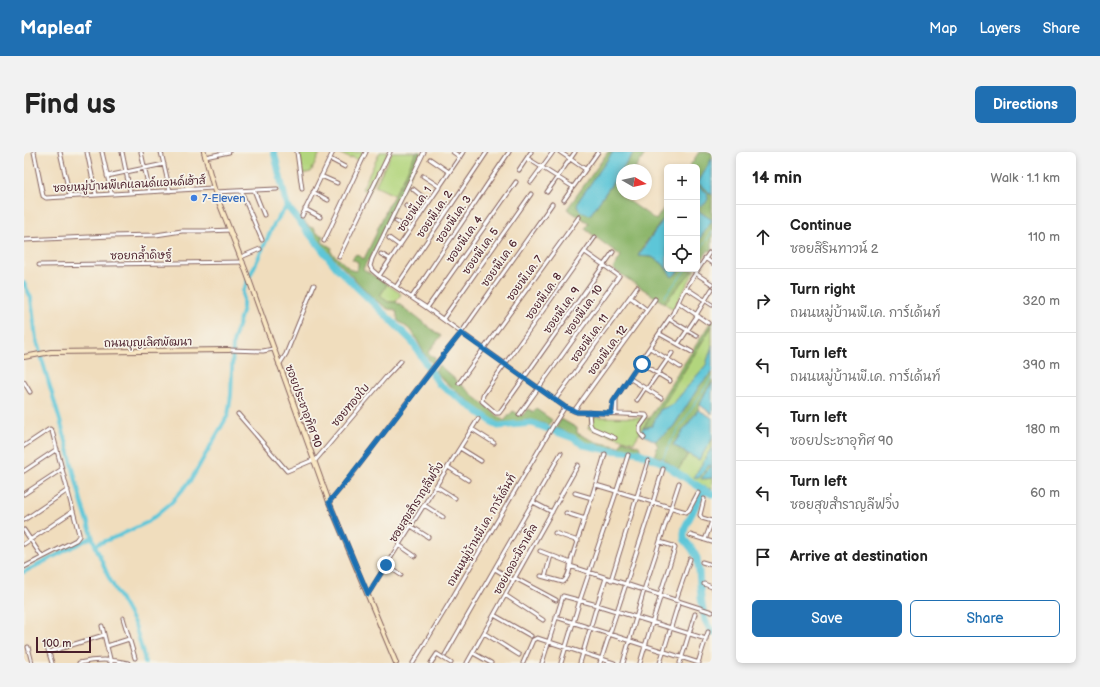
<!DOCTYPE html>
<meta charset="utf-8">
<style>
body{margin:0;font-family:"Balsamiq Sans","Playpen Sans Thai",sans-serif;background:#f2f2f2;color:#222}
.controls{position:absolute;right:12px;top:12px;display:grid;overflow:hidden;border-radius:6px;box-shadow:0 2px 6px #0003}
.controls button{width:36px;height:36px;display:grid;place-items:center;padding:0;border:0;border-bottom:1px solid #e0e0e0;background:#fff;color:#222;font:20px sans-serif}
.compass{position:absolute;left:592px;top:12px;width:36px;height:36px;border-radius:50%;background:#fff;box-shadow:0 2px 6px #0003;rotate:99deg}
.scale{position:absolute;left:12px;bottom:10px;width:55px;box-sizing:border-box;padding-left:4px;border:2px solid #4a1f2b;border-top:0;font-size:11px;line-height:14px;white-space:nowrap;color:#4a1f2b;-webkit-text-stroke:3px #f7f3e8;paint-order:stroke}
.stop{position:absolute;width:12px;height:12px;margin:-9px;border:3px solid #1f6fb2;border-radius:50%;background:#fff}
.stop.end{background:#1f6fb2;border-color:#fff;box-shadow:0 1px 4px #0008}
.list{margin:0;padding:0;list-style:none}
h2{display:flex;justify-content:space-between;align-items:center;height:52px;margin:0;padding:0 16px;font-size:17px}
h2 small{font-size:13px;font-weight:400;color:#767676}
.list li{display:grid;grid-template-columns:26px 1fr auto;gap:12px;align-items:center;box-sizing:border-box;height:64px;padding:0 16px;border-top:1px solid #e0e0e0}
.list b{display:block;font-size:15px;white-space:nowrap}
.list p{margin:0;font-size:13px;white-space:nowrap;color:#767676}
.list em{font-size:13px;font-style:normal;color:#767676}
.actions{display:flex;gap:8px;padding:12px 16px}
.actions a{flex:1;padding:9px 0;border:1px solid #1f6fb2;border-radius:6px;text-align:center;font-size:14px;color:#1f6fb2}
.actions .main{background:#1f6fb2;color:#fff}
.icon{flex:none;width:22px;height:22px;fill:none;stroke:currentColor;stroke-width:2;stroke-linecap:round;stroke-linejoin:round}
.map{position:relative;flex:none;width:688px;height:511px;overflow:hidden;border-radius:6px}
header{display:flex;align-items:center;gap:24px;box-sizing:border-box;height:56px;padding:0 20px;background:#1f6fb2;color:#fff}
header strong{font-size:19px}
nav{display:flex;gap:22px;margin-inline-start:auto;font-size:14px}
.intro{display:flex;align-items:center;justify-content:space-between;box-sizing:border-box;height:96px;padding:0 24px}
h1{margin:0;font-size:28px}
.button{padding:10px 18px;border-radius:6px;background:#1f6fb2;color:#fff;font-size:14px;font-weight:700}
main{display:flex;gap:24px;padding:0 24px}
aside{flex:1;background:#fff;border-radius:6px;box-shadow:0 2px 6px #0003}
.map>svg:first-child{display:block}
</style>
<header>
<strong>Mapleaf</strong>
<nav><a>Map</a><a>Layers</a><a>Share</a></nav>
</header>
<div class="intro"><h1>Find us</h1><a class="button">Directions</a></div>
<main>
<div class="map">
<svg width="688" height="511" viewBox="0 0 688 511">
<rect width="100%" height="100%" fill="#f7f3e8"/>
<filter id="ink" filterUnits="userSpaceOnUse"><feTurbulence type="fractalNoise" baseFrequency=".025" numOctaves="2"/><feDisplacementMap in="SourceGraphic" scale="8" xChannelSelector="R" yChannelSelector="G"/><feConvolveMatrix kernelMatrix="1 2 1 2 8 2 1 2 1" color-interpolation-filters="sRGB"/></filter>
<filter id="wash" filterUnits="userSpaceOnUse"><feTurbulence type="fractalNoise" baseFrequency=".012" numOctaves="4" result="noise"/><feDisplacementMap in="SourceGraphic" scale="16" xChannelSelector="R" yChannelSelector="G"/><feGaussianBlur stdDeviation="0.9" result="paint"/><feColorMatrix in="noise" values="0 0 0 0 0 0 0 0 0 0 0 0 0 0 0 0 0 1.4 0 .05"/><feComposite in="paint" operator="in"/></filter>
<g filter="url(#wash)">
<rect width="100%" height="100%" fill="#f0ddbd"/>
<path fill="#b2d57d" stroke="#7e7a54" d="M276,0L296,1L287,20L278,22Z
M313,0H339L335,9L328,5L327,7Z
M356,0H364L345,41L338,37Z
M368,0H392L380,26L370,43L351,34Z
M670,117H672L649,157L640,151Z
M363,132L377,142L372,150H364L356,144Z
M688,174V194L682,213L649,252L636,258Z
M569,265L625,266L610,290L599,287L564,276Z
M688,287V295L670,325L675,326L685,313L687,314L681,327L688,326V338L667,328L654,318L664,302L675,308Z"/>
<path fill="#8db66c" stroke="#6c6a4c" d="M392,0H397L346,107L343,109L339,117L363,132L356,144L364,150H372L417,184L404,201L412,207L408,211L401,203L388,179L374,169L372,158L364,157L350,147L299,95L269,57L284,74L291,77V80L299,84L298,90L308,96L307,100L327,118L332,119L334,115V110L328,107L332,102L340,107L352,82L353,78L365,52L380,26Z
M584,0H589L555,48L566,63L598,18V34L596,37L595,42L632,68L643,51V62L618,96L614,104L628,105L639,112L648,125L657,117H670L640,151L589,117L597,104L561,77L565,71L543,57Z
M610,0H622L611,18H598Z
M675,0H688V6L674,31L688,43V100L685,98L673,113V91L687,68L673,58V51L676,54L684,47L683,42L673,33V15H665Z
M688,168V174L636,258L628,274L619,276Z
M415,213L451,245L480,269L489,259L498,264L504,257L510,260L512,257L528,268L525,273L510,269L503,268L483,272L475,271L463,265L436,242L421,230L411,219Z
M688,220V231L681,241L674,258L649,293L664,302L654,318L639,306L630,304L634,294L631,289L649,275L676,233Z
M537,267L553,276V281L572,290L596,295L599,288L615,294L617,300L599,297L576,296L558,290L549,283L532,276Z"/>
<path fill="#5dc6d8" stroke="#547282" d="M589,0H610L566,63L557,60L553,54L555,48Z
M688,6V43L674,31Z
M673,33L683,41L684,47L681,52L676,54L673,51Z
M673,58L688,68L673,91Z
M643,62V117H657L648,125L639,112L628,105L614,104Z
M688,194V220L676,233L649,275L631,289L616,281L619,276L628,274L636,258L649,252L682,213Z
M688,231V262L676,253L681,241Z
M674,258L682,262L688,266V287L675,308L649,293Z
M688,295V326L677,327L687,314L685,313L675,326L670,325Z"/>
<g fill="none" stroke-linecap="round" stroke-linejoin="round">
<path stroke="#5dc6d8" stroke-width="1" d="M673,102L688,80
M640,145L662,117
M637,310L647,289L688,225"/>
<path stroke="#5dc6d8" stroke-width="4" d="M0,131L7,146L12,187L42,289L58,352L71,393L85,426L111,473L120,505L121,511
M71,393L94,384L124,370L147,351L167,328L204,263L207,243L209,191L219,156V139L250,72L263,54
M0,420L68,385"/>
<path stroke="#5dc6d8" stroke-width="7" d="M250,0L263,54L313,116L387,188L415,232L474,274L508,271L549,286L560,293L584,298L613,300L637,310L680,338L688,342
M680,338L661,375L660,381V387L668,397L673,406L675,419L677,446L681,468L688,481"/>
</g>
</g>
<g filter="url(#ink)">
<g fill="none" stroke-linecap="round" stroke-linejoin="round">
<defs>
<path id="street" d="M10,0L19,44L22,46L189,36
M36,0L46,44
M63,0L72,43
M78,0L87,40
M98,0L106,39
M117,0L125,37
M137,0L146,39
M273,0L278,37
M400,0L348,107L346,114L348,118L355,124L403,156L541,255L553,260L622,263L623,265L616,275V281L620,286
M429,0L436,5
M536,0L561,17
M181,5L205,0
M503,6L549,35
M306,7L321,15
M406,7L425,20
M495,18L507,0
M83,24L140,12
M297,24L313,31
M399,24L416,35
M507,30L529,0
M389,37L405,50
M230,38L240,63
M217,39L238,88
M191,40L253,37
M289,40L304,48
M523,40L551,0
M540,48L574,0
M382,54L396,64
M281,57L296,65
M278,64L309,0
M372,69L386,78
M571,85L459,243L458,249L472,261H475L478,257L589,100
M365,86L376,94
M0,88L87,84L132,83L158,79H184L206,78
M300,89L342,0
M357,102L366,107
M217,105L236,97
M315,105L366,0
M681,106L688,111
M15,113L219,110
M671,121L688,132
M355,124L439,0
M372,135L463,0
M662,136L688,153
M388,145L485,0
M606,145L623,158
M654,150L684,171
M403,156L492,30
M672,163L688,137
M419,167L507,42
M645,167L673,184
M636,182L668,200
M654,192L673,164
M626,196L656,215
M205,198L239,199L249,197
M615,211L618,212L646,229
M255,213L262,202L290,133
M605,226L637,246
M0,230L6,240
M435,231L555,65
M623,237L648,201
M592,247V261
M531,248L613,135
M613,248L621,236
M550,259L631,147
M565,260L566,272L568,276L591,286
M587,261L589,250L649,161L658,142L685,101
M214,262L263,319L289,308
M495,263L595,124L561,100
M448,277L470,291
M0,294L24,278L26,277L28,279L55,382V384L52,388L0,415
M436,296L457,309
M290,310L362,225L377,209
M424,315L444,328
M0,319L33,297
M572,333L662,360L665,358L674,341
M412,334L431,346
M551,341L568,346
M0,342L38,317
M680,347L676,363L678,366L688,369
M305,350L326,325L412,212L437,181L528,52
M509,350L528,360
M400,353L419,365
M542,361L561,367
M0,368L44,338
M387,374L404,385
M0,378L18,405
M531,381L554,389
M666,383L688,390
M681,388L688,369
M0,392L49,359
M375,393L391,404
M516,399L547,411
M678,410L688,413
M362,413L377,423
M546,414L688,460
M471,417L489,428
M517,424L539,430C546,425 546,413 548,405C559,371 571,337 581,302
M521,425L527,403
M491,426L532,448
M587,428L624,309
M680,432L688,435
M344,442L454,267
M636,442L651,396L649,394L636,390
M481,443L519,468
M652,448L666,407
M470,463L507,484
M532,465L675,511
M99,466L111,506
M78,474L87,511
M460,481L495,503
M22,491L28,511
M83,494L105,487
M4,495L8,511
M25,500L80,483
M449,501L467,511
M421,503L537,301
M55,511C72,507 87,507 104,511
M389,511L427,448L530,272L541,255
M407,511L413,502L427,511
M443,511L554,313
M499,511L509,488L513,486L590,511
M518,511L539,444L573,453L682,487
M537,511L556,448L593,338L604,303
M556,511L573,453L582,426
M576,511L629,350L639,317
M599,511L620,438L655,331
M616,511L628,471L637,443
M636,511L655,449
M656,511L671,462
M674,511L684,480"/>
<path id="secondary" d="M180,0L191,40L223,122L305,350L372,511
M0,205L27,200L205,198"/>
</defs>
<use href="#street" stroke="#84625e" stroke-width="5"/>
<use href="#secondary" stroke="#84625e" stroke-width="6"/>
<use href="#street" stroke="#fff" stroke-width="3"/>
<use href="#secondary" stroke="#f9e7c3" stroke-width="4"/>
</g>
</g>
<g fill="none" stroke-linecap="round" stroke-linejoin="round" filter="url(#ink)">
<path stroke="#1f6fb2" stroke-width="5" d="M362,413L344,442L305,350C351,295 392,237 437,181L541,255L553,260L587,261L589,250L615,211L618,212"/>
</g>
<circle fill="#3f7fe0" stroke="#f7f3e8" stroke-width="1.5" cx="170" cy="46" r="4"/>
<g text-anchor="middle" stroke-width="3.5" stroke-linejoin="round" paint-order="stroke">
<g font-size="11" fill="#4a1f2b" stroke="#f7f3e8">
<text transform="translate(105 32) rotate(-3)" y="4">ซอยหมู่บ้านพีเคแลนด์แอนด์เฮ้าส์</text>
<text transform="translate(390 57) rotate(-56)" y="4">ซอยพี.เค. 1</text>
<text transform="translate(410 62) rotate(-56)" y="4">ซอยพี.เค. 2</text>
<text transform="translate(429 67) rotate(-56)" y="4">ซอยพี.เค. 3</text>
<text transform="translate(440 87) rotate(-55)" y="4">ซอยพี.เค. 4</text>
<text transform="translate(456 99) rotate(-55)" y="4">ซอยพี.เค. 5</text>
<text transform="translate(117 103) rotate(-1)" y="4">ซอยกล้ำดิษฐ์</text>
<text transform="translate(475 111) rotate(-55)" y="4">ซอยพี.เค. 6</text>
<text transform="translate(500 126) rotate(-54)" y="4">ซอยพี.เค. 7</text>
<text transform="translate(519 144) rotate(-55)" y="4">ซอยพี.เค. 8</text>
<text transform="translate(537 158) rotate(-55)" y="4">ซอยพี.เค. 9</text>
<text transform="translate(559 158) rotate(-55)" y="4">ซอยพี.เค. 10</text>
<text transform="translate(565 186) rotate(-54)" y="4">ซอยพี.เค. 11</text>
<text transform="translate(124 190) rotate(-1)" y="4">ถนนบุญเลิศพัฒนา</text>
<text transform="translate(583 198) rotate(-54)" y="4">ซอยพี.เค. 12</text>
<text transform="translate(326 253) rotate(-50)" y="4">ซอยทองใบ</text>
<text transform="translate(280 254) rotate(70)" y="4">ซอยประชาอุทิศ 90</text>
<text transform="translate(392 350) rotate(-58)" y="4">ซอยสุขสำราญลีฟวิ่ง</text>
<text transform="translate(457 378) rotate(-60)" y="4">ถนนหมู่บ้านพี.เค. การ์เด้นท์</text>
<text transform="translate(491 407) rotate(-61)" y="4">ซอยเดอะมิราเคิล</text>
</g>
<g font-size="11" fill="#366cbe" stroke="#f7f3e8" text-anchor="start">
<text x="178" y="50">7-Eleven</text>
</g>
</g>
</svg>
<div class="controls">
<button>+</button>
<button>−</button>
<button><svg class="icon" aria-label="locate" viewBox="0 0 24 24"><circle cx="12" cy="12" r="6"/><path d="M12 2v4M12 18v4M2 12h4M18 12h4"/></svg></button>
</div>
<svg class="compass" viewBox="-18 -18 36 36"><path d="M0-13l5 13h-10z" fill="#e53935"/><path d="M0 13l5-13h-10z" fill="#767676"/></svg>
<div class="scale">100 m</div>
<div class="stop" style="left:618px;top:212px"></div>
<div class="stop end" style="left:362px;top:413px"></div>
</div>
<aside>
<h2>14 min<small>Walk · 1.1 km</small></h2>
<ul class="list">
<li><svg class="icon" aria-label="ahead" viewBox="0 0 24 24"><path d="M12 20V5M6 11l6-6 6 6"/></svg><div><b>Continue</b><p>ซอยสิรินทาวน์ 2</p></div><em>110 m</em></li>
<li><svg class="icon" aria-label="right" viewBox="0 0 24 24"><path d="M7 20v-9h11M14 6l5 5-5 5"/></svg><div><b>Turn right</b><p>ถนนหมู่บ้านพี.เค. การ์เด้นท์</p></div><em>320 m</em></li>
<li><svg class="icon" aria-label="left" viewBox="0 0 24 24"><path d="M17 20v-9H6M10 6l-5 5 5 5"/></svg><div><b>Turn left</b><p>ถนนหมู่บ้านพี.เค. การ์เด้นท์</p></div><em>390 m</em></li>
<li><svg class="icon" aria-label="left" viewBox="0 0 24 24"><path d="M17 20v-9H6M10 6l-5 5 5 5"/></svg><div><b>Turn left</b><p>ซอยประชาอุทิศ 90</p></div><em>180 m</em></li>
<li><svg class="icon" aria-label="left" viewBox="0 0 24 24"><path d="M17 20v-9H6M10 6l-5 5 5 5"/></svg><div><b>Turn left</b><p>ซอยสุขสำราญลีฟวิ่ง</p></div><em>60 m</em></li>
<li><svg class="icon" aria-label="arrive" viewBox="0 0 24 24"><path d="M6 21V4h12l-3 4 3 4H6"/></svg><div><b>Arrive at destination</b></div></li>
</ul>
<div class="actions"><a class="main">Save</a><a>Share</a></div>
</aside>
</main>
